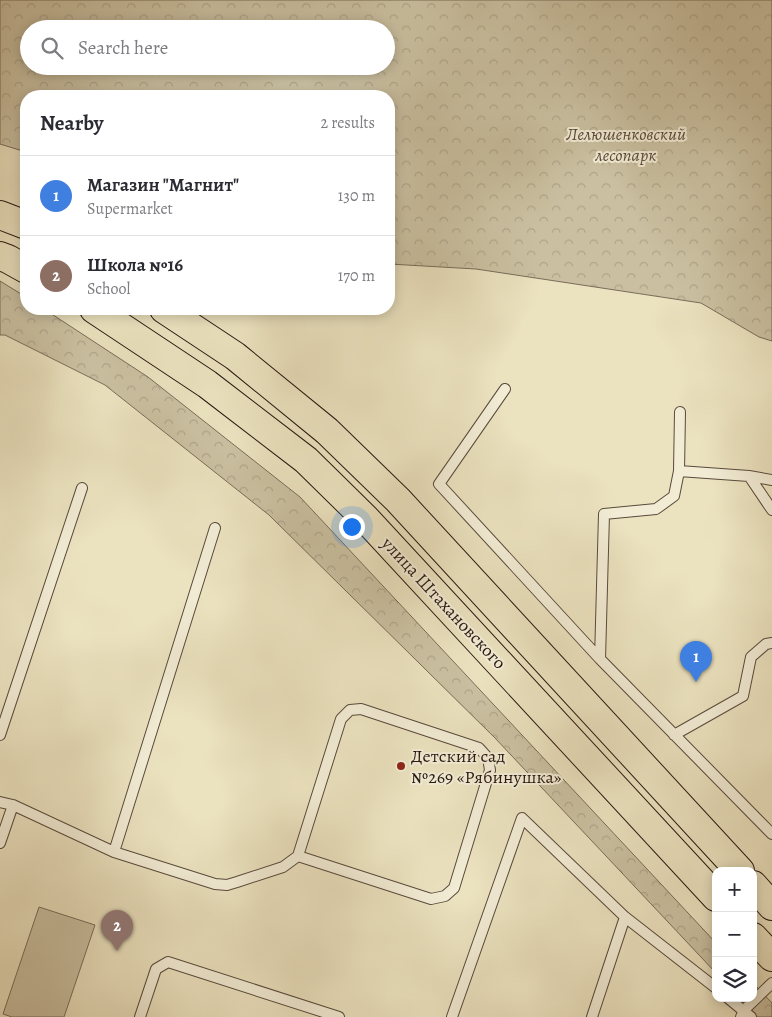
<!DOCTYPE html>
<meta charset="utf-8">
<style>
body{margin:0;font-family:Alegreya,serif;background:#f7f7f7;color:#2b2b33}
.controls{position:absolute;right:15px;bottom:15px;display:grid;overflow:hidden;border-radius:10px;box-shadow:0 2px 12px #0003}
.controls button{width:45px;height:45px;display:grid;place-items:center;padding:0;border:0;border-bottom:1px solid #e1e1e2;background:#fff;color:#2b2b33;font:25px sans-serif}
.you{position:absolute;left:351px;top:526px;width:18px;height:18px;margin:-12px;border:4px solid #fff;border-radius:50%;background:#1a73e8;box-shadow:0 0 0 8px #1a73e833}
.badge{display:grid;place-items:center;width:32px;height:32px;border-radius:50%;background:#8f2418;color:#fff;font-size:16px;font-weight:700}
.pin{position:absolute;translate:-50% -41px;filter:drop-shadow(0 1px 2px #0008)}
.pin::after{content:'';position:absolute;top:26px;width:18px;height:15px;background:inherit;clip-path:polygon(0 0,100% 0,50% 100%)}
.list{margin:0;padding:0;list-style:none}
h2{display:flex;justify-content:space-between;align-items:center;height:65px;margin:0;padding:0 20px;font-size:21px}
h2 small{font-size:16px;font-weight:400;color:#7c7c81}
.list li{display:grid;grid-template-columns:32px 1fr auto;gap:15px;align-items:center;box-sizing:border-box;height:80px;padding:0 20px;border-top:1px solid #e1e1e2}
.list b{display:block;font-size:19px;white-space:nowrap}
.list p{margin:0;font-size:16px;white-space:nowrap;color:#7c7c81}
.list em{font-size:16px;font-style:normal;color:#7c7c81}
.icon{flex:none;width:28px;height:28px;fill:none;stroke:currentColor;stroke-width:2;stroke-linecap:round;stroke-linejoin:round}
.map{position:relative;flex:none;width:772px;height:1017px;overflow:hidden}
.search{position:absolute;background:#fff;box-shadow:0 2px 12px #0003;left:20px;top:20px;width:375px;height:55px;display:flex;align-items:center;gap:12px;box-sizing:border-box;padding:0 18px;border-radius:28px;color:#7c7c81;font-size:19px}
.panel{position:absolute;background:#fff;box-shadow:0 2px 12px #0003;left:20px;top:90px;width:375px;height:225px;border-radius:20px}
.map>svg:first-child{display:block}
</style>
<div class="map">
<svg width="772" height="1017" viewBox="0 0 772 1017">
<defs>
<pattern id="forest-crowns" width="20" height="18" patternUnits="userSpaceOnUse" patternTransform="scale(1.25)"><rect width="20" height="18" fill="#cac0a1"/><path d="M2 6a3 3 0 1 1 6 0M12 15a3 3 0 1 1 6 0" fill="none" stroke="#aea48a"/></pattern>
</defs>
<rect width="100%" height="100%" fill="#ebe2bf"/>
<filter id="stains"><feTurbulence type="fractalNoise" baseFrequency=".004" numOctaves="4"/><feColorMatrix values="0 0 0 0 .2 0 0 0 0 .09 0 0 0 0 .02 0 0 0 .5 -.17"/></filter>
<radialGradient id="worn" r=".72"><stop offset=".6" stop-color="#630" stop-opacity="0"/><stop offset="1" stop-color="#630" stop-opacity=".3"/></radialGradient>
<path fill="#cac0a1" stroke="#796c59" d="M39,907L95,925L64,1017H12L3,1014Z"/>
<path fill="url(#forest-crowns)" stroke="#796c59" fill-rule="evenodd" d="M0,0H772V341L759,337L701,303L476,269L389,264V96H26V152L0,144ZM29,29H386V66H29Z
M0,281L26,297V309H44L148,377L300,497L716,943V973L495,738L269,515L105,385L5,335H0Z
M753,983L772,1003V1017H757L739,998H753Z"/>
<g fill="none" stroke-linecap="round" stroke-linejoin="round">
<defs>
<path id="service" d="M278,309H282
M505,389L439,484L600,659L772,834
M679,471L680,412
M749,476L772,510
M600,659L604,514L656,509L674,496L679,471L749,476L772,480
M0,735L82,488
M674,735L743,696L751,657L766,644L772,643
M0,802L13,805L114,852L215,884L227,885L237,882L283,867L298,856L341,719L350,710L361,709L479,748L488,758L490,770L454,888L445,896L431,899L298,856
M0,843L13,805
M114,852L215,528
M728,998L751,1017
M140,1017L156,969L168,962L339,1017
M452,1017L522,818L625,917L716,988
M592,1017L625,917
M741,1017L744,1010L772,983"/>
<path id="primary" d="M0,215L26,225
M0,256L8,259L26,269
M94,309L207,384L306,460L366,519L716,897
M164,309L235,356L327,431L398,500L740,871
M753,885L772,906
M753,937L772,957"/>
</defs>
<use href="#service" stroke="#594a3c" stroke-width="12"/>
<use href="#primary" stroke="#281811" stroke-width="30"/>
<use href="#service" stroke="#f2ecd5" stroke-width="10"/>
<use href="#primary" stroke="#ebe2bf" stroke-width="28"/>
</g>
<circle fill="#8f2418" stroke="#f2ecd5" stroke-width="2" cx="401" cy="766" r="5"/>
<g text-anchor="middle" stroke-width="4" stroke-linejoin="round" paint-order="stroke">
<g font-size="18" font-style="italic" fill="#594a3c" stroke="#f2ecd5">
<text x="626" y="140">Лелюшенковский<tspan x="626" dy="21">лесопарк</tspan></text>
</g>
<g font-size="18" fill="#281811" stroke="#f2ecd5">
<text transform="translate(444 603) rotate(47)" y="6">улица Штахановского</text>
</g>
<g font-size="18" fill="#281811" stroke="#f2ecd5" text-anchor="start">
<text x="411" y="762">Детский сад<tspan x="411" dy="21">№269 «Рябинушка»</tspan></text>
</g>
</g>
<rect width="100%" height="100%" filter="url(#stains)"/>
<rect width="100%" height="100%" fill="url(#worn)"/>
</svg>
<div class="controls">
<button>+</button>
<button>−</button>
<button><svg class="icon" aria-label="layers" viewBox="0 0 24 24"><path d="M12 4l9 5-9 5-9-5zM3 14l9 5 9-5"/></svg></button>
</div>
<div class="you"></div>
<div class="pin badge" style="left:696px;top:682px;background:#3f7fe0">1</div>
<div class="pin badge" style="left:117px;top:951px;background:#8d6e63">2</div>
<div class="search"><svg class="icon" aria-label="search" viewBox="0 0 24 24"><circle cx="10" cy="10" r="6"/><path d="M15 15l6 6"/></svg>Search here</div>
<section class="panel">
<h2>Nearby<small>2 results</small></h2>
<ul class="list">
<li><span class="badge" style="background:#3f7fe0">1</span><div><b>Магазин &quot;Магнит&quot;</b><p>Supermarket</p></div><em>130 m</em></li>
<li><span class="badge" style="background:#8d6e63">2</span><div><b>Школа №16</b><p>School</p></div><em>170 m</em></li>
</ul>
</section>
</div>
